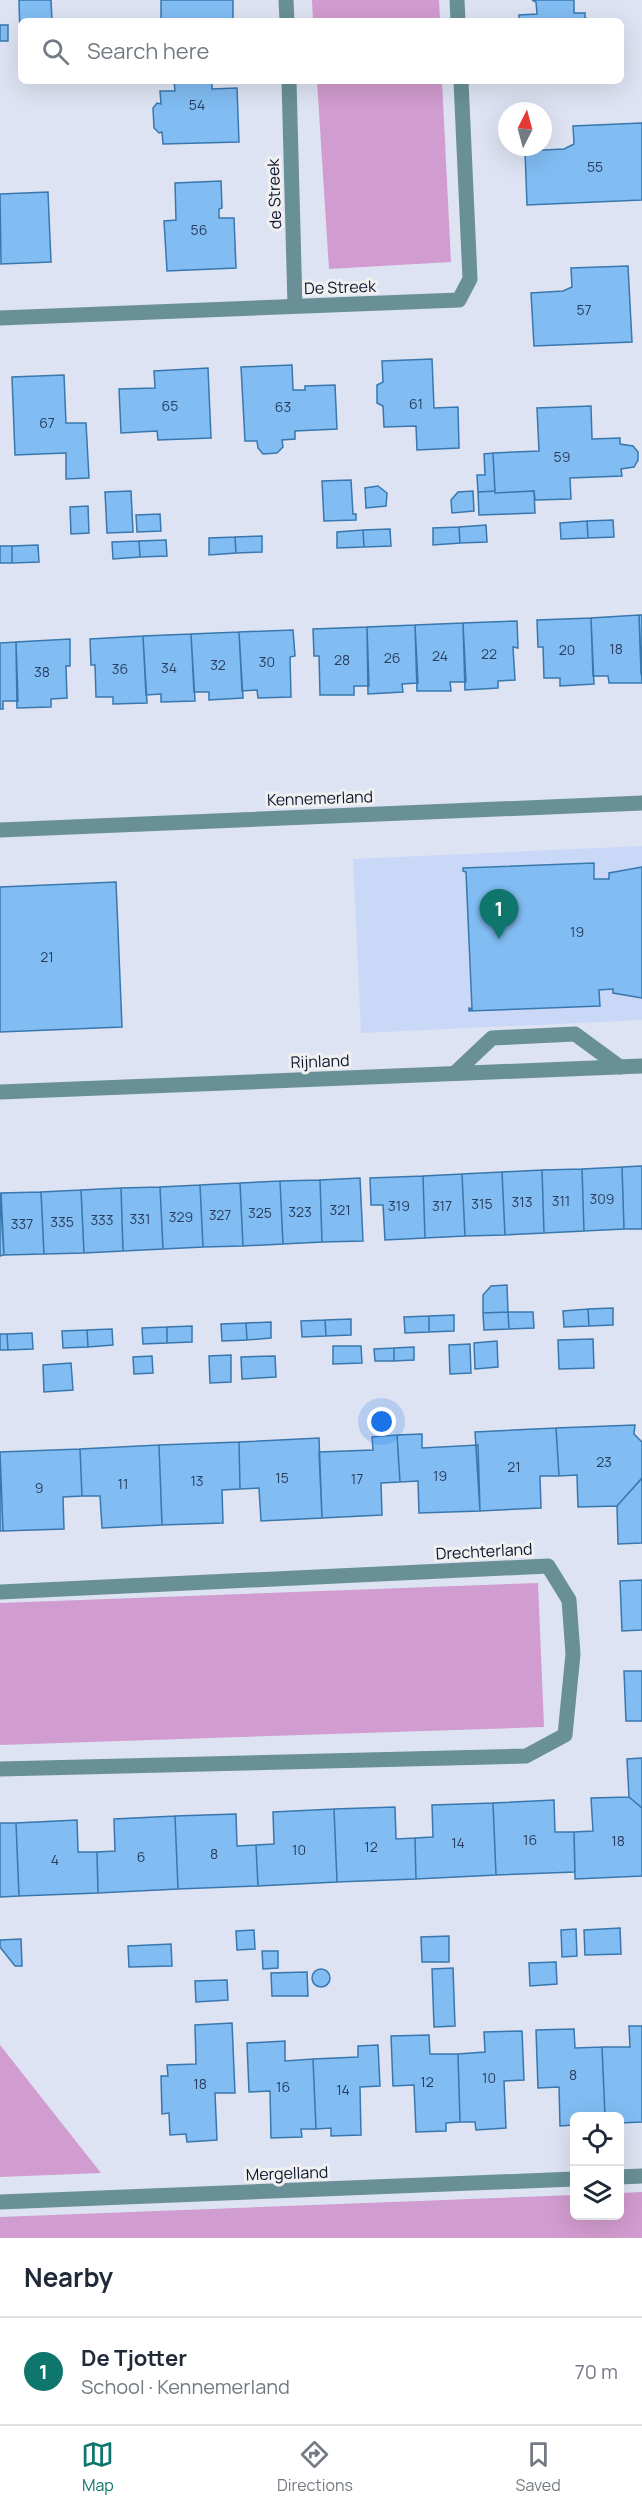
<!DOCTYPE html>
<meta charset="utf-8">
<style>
body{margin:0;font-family:Manrope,sans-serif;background:#f6f6f7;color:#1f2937}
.controls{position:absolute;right:18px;bottom:18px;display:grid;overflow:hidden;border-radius:9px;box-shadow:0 6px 24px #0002}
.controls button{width:54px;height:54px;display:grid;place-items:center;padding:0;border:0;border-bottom:2px solid #e0e1e3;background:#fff;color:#1f2937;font:30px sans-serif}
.compass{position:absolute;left:498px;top:102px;width:54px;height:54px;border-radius:50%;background:#fff;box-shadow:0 6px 24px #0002;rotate:6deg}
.you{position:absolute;left:382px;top:1422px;width:21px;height:21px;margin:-15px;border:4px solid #fff;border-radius:50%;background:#1a73e8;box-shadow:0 0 0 9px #1a73e833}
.badge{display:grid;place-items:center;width:39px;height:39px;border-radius:50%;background:#0f766e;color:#fff;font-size:20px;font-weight:700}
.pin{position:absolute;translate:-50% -50px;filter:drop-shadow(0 2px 3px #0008)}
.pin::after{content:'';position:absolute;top:32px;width:21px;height:18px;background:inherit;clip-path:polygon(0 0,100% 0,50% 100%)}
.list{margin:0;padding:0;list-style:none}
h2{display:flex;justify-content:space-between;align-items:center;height:78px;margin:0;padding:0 24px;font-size:26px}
h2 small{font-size:20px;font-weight:400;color:#747a83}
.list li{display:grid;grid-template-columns:39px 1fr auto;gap:18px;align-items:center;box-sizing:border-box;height:108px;padding:0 24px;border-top:2px solid #e0e1e3}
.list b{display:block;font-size:22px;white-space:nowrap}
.list p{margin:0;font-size:20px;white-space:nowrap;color:#747a83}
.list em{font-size:20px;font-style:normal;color:#747a83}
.icon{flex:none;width:33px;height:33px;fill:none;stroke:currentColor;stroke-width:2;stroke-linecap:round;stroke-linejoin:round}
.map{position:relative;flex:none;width:642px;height:2238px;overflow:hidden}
.search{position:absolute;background:#fff;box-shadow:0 6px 24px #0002;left:18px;right:18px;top:18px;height:66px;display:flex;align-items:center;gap:15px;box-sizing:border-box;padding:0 21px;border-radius:9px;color:#747a83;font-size:22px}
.sheet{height:186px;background:#fff}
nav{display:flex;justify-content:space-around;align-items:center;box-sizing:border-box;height:84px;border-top:2px solid #e0e1e3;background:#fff;font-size:16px;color:#747a83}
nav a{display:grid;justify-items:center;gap:3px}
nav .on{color:#0f766e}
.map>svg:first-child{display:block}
</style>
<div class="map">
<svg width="642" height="2238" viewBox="0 0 642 2238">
<rect width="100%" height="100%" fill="#dde3f2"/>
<path fill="#cad8f8" d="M642,846V1020L361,1033L353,859Z"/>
<path fill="#d19ccf" d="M312,0H439L440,21H313Z
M317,81H442L451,262L329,269Z
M538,1583L544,1727L0,1745V1603Z
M0,2045L101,2173L0,2177Z
M642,2192V2238H0V2217L574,2195V2216H620V2193Z"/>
<path fill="#81bcf2" stroke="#3977ad" stroke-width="1.5" d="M19,0H51L52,21H21L20,38Z
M161,0H233V19L161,21Z
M532,0H574V13H585V18L594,21H519V15L537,14L536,2Z
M0,25H8V41H0Z
M174,81H212V89L237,88L239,142L163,144L162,132L159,133L154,128L153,108L157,103L161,104L160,91H175Z
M642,123V200L527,205L525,151L564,149L574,144L573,126Z
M221,181L222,208L219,209V218H234L236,268L167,271L164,221L176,220L175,183Z
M48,192L51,262L1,264L0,194Z
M628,266L632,342L534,346L531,293L563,291L572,287L571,268Z
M432,359L434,408L458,407L459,448L417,450L416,426L384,427L383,406L377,403V385L383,382L382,361Z
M292,365L293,390H305V386L335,385L337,429L295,431V439L282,440L283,447L277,453L263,454L258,448L257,441H245L241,367Z
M208,368L211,438L158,440L157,431L121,433L119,389L155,388L154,371Z
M64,375L66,423H86L89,478L66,479V453L15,455L12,377Z
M591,406L592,439L620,438V444L633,446L638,452V460L634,467L621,469L622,476L570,478L571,499L535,500L534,491L495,493L493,453L539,451L537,408Z
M493,453L495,491L478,492L477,475H485L484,454Z
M351,480L353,514H356V520L324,521L322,481Z
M378,486L387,493L386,506L366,508L365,488Z
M131,491L133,532L107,533L105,492Z
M473,491L474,511L452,513L451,500L458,492Z
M495,491V493L534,491L535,513L479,515L478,492Z
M88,506L89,533L71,534L70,507Z
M160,514L161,531L137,532L136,515Z
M613,520L614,537L588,538L587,521Z
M587,521L588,538L561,539L560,523Z
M486,525L487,542L460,543L459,527Z
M459,527L460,543L433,545V528Z
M390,529L391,546L364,547L363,530Z
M363,530L364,547L337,548V532Z
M262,536V552L236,553L235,537Z
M235,537L236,553L209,555V538Z
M166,540L167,556L140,557L139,541Z
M139,541L140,557L113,559L112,542Z
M38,545L39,562L12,563V546Z
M0,546H12V563H0Z
M639,615H642V674H641Z
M639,615L642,683H609L608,676H593L591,618Z
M591,618L594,684L560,686V678H544L543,647H538L537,620Z
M517,621L518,648L513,647L515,680L498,681V688L465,690L463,623Z
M463,623L466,682H450L451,691H417L415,625Z
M415,625L418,683L402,684L403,692L368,694L367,627Z
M367,627L369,686H354V695H320L319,656H314L313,629Z
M293,630L295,656L290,657L291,697L258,698L257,690L242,691L239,632Z
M239,632L243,698L209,700V692H194L191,634Z
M191,634L195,701L161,702V694L146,695L143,636Z
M143,636L147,703L113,704V697H96L95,665H91L90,639Z
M70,639V666H66L67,698L51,699V707L17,708L16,642Z
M16,642L18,701H3V709H0V643Z
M594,863V879H609V873L642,867V998L613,993V989L599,990L600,1006L469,1011V1008L472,1009L466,872L463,871V868Z
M116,882L122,1027L0,1032V887Z
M642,1166V1229H624L622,1167Z
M622,1167L624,1229L584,1231L582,1169Z
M582,1169L584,1231L544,1233L542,1170Z
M542,1170L544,1233L505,1235L502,1172Z
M502,1172L505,1235L465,1236L462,1174Z
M462,1174L465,1236L425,1238L423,1176Z
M423,1176L425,1238L385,1240L383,1205H371L370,1178Z
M360,1178L363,1241L322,1242L320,1180Z
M320,1180L322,1242L283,1244L280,1181Z
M280,1181L283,1244L243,1246L240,1183Z
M240,1183L243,1246L203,1247L200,1185Z
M200,1185L203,1247L163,1249L160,1187Z
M160,1187L163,1249L123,1251L121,1188Z
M121,1188L123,1251L84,1253L81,1190Z
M81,1190L84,1253L44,1254L41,1192Z
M41,1192L44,1254L4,1255L1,1193Z
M0,1193L4,1255L0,1256Z
M507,1285L508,1312L483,1313V1295L491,1286Z
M613,1308V1325L589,1326L588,1309Z
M588,1309L589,1326L564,1327L563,1311Z
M508,1312H533L534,1328L509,1329Z
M508,1312L509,1329L484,1330L483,1313Z
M454,1315V1331L429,1332V1316Z
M429,1316V1332L405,1333L404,1317Z
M351,1319V1335L326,1336L325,1320Z
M325,1320L326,1336L302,1337L301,1321Z
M271,1322V1338L247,1340L246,1323Z
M246,1323L247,1340L222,1341L221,1324Z
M192,1326V1342L167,1343V1327Z
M167,1327V1343L143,1344L142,1328Z
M112,1329L113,1345L88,1347L87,1330Z
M87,1330L88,1347L63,1348L62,1331Z
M32,1333L33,1349L8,1350L7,1334Z
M0,1334H7L8,1350H0Z
M593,1339L594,1368L559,1369L558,1340Z
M497,1341L498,1367L475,1369L474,1343Z
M470,1344L471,1373L450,1374L449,1345Z
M333,1346H361L362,1363L333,1364Z
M414,1347V1360L394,1361V1348Z
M394,1348V1361H375L374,1349Z
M231,1355V1382L210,1383L209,1356Z
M152,1356L153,1373L134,1374L133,1357Z
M275,1356L276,1377L242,1379L241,1357Z
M71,1363L73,1390L44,1392L43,1365Z
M635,1425L634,1434L642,1442V1478L617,1506L578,1507L577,1475L559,1476L556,1428Z
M556,1428L559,1476H540L541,1508L480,1511L475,1432Z
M422,1434V1448L478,1445L480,1511L419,1513L418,1481L400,1482L397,1435Z
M397,1435L400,1482L381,1483L382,1515L322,1518L319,1452L373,1450L372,1437Z
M319,1438L322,1518L261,1521L259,1488L240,1489L239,1442Z
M239,1442L240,1489L222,1490L223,1523L162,1525L159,1445Z
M159,1445L162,1525L102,1528L100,1496H82L80,1449Z
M80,1449L82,1496L63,1497L64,1529L3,1531L0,1452Z
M0,1452L3,1531H0Z
M642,1478V1543L618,1544L617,1506Z
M642,1580V1630L622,1631L620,1581Z
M624,1671H642V1721H626Z
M642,1758V1808L629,1797L627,1759Z
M629,1797L642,1808V1876L575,1879L574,1832L593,1831L591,1798Z
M554,1800L555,1832H574L575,1872L496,1875L493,1803Z
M493,1803L496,1875L416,1879L415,1838L433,1837L432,1805Z
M395,1807L396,1839L415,1838L416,1879L337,1882L334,1809Z
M334,1809L337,1882L258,1886L256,1845L274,1844L273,1812Z
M236,1814L237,1846L256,1845L258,1886L178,1889L175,1816Z
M175,1816L178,1889L98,1893L97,1852L115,1851L114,1819Z
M77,1820L78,1852H97L98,1893L19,1896L16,1823Z
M0,1823H16L19,1896L0,1897Z
M620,1928L621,1954L585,1955L584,1930Z
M576,1929L577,1956L562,1957L561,1930Z
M254,1930L255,1949L237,1950L236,1931Z
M449,1936V1962H422L421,1937Z
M21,1939L22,1966H15L0,1947V1940Z
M171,1944L172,1966L129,1967L128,1946Z
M262,1951H278V1968L263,1969Z
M556,1962L557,1984L530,1986L529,1963Z
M453,1968L455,2026L434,2027L432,1969Z
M312 1978a9 9 0 1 1 18 0a9 9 0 1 1-18 0Z
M307,1972L308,1996H272L271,1973Z
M227,1980L228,2000L196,2002L195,1981Z
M232,2023L235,2093H215L217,2140L187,2142L186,2134L170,2135L169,2113L162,2114L161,2076H168L167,2065L196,2064L195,2025Z
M629,2026H642V2122L620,2123V2116H605L602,2047H630Z
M574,2029L575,2048L602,2047L605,2116H574V2125L560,2126L559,2087L538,2088L536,2030Z
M522,2031L524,2080L504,2081L506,2128L476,2130L475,2122H460L458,2054L485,2052L484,2032Z
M429,2035L430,2054H458L460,2122L446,2123V2131L416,2132L414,2085L393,2086L391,2036Z
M285,2041V2061L313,2059L316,2129H301L302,2137L271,2138L270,2091L249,2092L247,2043Z
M378,2045L380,2086L360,2087L361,2135L331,2136V2128L316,2129L313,2059L358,2057V2046Z"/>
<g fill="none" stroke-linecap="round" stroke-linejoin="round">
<path stroke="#689096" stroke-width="15" d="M455,1073L492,1038L575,1034L620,1067"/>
<path stroke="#689096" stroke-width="15" d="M286,0L287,21
M457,0L458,21
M289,81L295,306
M0,318L459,300L470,279L461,81
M0,830L642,803
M0,1592L548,1566L569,1600L573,1654L565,1735L526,1756L0,1769
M620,2177L642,2176
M0,2202L574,2179"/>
<path stroke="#689096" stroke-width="15" d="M0,1092L642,1066"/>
</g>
<g text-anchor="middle" stroke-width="6" stroke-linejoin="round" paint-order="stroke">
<g font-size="14" fill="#293e5f">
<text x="197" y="110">54</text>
<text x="595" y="172">55</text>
<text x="199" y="235">56</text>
<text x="584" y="315">57</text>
<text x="416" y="409">61</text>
<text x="170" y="411">65</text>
<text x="283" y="412">63</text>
<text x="47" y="428">67</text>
<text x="562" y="462">59</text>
<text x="616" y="654">18</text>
<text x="567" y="655">20</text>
<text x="489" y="659">22</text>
<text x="440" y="661">24</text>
<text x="392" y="663">26</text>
<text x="342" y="665">28</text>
<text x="267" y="667">30</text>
<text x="218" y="670">32</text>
<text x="169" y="673">34</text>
<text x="120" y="674">36</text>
<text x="42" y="677">38</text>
<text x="577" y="937">19</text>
<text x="47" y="962">21</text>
<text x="602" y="1204">309</text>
<text x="561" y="1206">311</text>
<text x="522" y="1207">313</text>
<text x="482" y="1209">315</text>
<text x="399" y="1211">319</text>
<text x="442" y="1211">317</text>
<text x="340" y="1215">321</text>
<text x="300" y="1217">323</text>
<text x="260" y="1218">325</text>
<text x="220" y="1220">327</text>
<text x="181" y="1222">329</text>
<text x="140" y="1224">331</text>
<text x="102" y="1225">333</text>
<text x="62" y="1227">335</text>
<text x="22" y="1229">337</text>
<text x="604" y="1467">23</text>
<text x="514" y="1472">21</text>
<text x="440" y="1481">19</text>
<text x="282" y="1483">15</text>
<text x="357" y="1484">17</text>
<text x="197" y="1486">13</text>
<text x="123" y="1489">11</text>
<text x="39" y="1493">9</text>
<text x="530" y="1845">16</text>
<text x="618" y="1846">18</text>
<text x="458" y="1848">14</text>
<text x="371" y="1852">12</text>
<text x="299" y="1855">10</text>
<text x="214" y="1859">8</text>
<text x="141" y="1862">6</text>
<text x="55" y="1865">4</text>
<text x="573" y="2080">8</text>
<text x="489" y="2083">10</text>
<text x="427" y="2087">12</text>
<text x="200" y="2089">18</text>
<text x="283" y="2092">16</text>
<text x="343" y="2095">14</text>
</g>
<g font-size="16" fill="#0c142e" stroke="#f0f0f0">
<text transform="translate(274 194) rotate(-92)" y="6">de Streek</text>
<text transform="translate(340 287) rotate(-2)" y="6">De Streek</text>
<text transform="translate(320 798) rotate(-2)" y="6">Kennemerland</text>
<text transform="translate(320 1061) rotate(-2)" y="6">Rijnland</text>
<text transform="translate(484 1551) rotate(-3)" y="6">Drechterland</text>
<text transform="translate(287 2173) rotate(-2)" y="6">Mergelland</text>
</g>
</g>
</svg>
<div class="controls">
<button><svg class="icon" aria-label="locate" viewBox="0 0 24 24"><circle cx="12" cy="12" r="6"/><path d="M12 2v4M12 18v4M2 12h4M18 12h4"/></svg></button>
<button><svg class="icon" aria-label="layers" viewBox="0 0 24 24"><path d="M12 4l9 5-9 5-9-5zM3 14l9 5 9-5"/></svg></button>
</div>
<svg class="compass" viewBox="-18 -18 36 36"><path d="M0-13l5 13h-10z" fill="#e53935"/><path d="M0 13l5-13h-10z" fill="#747a83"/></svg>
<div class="you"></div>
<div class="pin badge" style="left:499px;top:939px">1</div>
<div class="search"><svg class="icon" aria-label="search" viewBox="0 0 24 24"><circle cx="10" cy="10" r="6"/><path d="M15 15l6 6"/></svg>Search here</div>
</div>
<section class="sheet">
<h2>Nearby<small></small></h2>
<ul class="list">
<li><span class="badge">1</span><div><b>De Tjotter</b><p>School · Kennemerland</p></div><em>70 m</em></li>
</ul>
</section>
<nav>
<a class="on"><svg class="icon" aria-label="map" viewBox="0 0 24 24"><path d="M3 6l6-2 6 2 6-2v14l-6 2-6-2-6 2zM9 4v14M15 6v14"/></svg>Map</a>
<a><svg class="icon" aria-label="directions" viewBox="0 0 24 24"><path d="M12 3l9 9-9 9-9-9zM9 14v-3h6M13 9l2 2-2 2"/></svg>Directions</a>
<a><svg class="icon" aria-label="saved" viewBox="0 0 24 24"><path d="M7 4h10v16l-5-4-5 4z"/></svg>Saved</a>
</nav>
